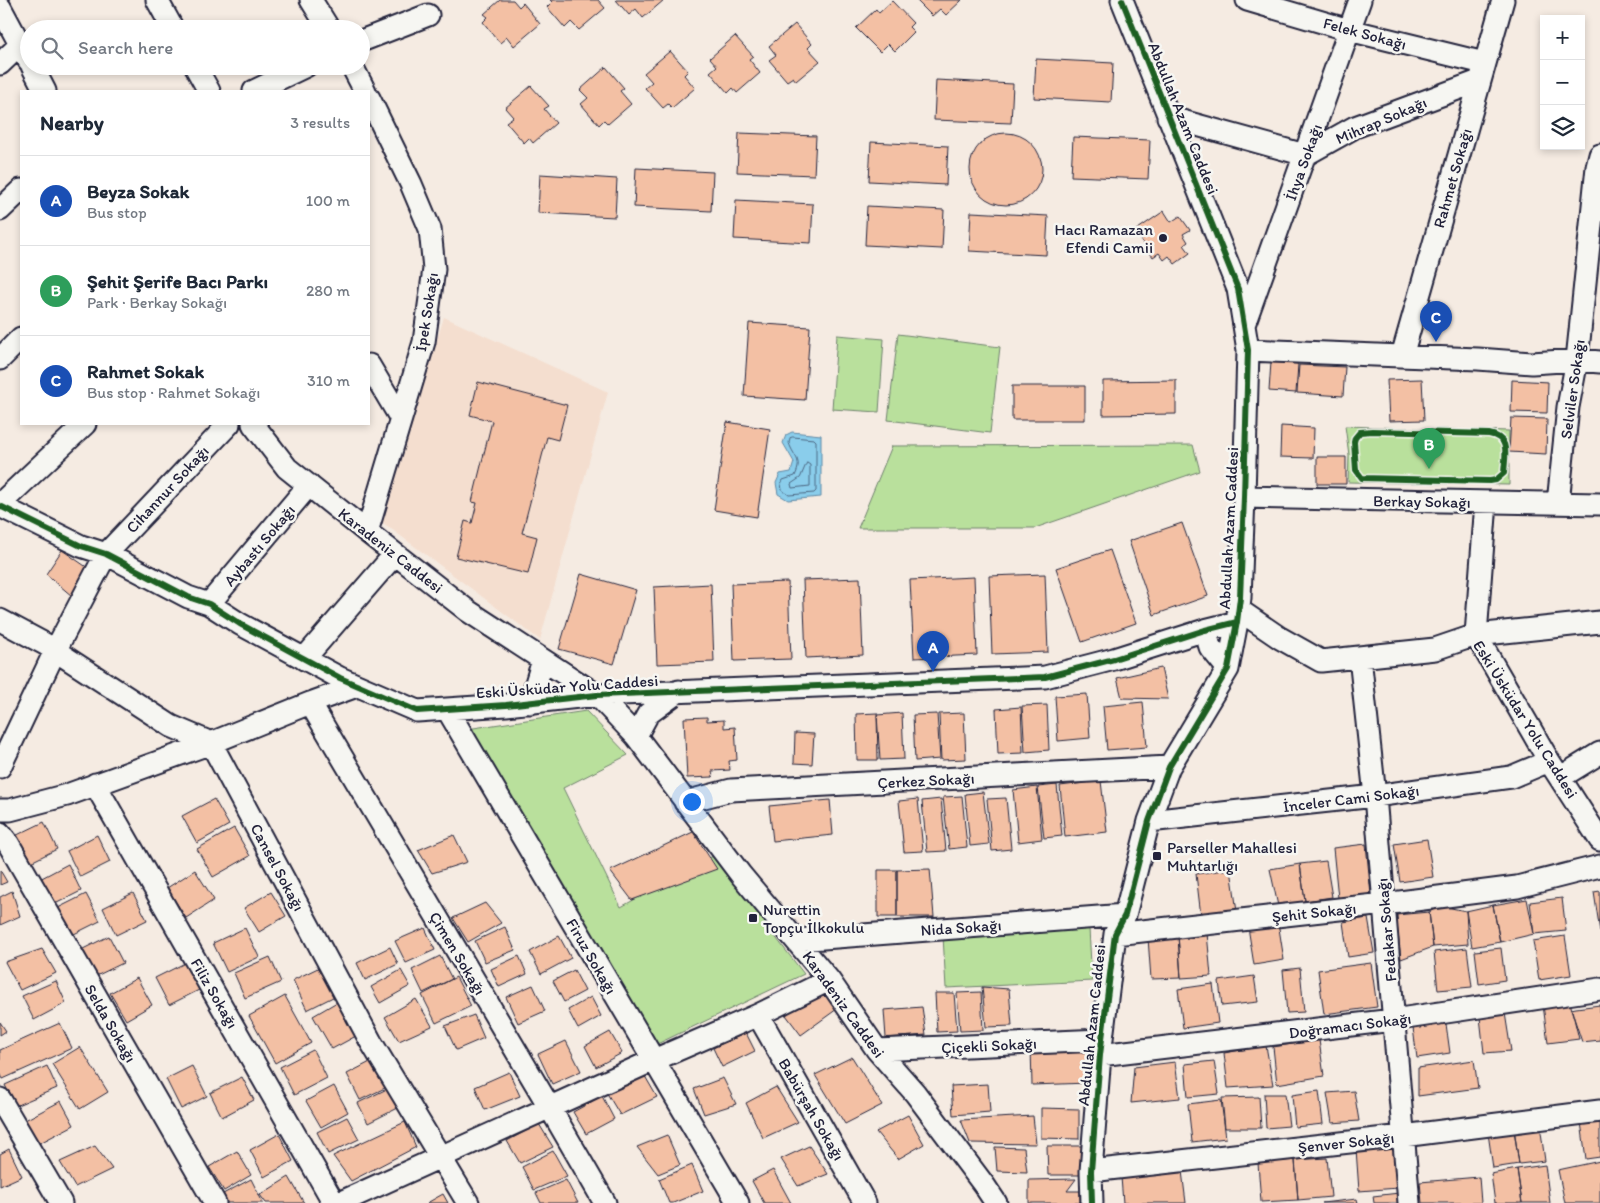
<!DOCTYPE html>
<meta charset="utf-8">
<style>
body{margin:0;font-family:Itim,sans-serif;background:#f6f6f7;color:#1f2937}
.controls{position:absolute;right:15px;top:15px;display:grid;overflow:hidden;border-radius:0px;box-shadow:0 2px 8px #0003}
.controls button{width:45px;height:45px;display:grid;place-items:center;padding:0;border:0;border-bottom:1px solid #e0e1e3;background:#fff;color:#1f2937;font:25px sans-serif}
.you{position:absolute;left:691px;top:801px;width:18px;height:18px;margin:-12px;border:4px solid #fff;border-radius:50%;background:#1a73e8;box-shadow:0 0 0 8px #1a73e833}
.badge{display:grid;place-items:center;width:32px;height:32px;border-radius:50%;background:#db2777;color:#fff;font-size:16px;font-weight:700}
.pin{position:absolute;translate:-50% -41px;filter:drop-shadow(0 1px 2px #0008)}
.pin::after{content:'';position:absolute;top:26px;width:18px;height:15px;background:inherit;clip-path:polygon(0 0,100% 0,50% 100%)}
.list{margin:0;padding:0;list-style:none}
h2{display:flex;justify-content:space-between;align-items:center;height:65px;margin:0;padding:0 20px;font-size:21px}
h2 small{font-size:16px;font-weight:400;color:#747a83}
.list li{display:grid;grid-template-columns:32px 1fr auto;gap:15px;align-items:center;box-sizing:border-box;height:90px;padding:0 20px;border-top:1px solid #e0e1e3}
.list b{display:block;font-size:19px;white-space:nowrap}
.list p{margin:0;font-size:16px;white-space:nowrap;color:#747a83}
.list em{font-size:16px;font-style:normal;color:#747a83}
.icon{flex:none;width:28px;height:28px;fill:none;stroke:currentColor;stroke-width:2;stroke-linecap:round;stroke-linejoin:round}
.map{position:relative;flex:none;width:1600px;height:1203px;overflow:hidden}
.search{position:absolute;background:#fff;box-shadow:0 2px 8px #0003;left:20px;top:20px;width:350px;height:55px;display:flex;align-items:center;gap:12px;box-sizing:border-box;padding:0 18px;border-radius:28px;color:#747a83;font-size:19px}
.panel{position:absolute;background:#fff;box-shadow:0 2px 8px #0003;left:20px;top:90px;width:350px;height:335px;border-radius:0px}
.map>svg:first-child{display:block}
</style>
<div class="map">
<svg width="1600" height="1203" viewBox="0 0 1600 1203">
<rect width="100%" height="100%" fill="#f5ebe2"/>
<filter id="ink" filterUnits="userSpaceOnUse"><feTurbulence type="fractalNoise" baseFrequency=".02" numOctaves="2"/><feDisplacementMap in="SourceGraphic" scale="10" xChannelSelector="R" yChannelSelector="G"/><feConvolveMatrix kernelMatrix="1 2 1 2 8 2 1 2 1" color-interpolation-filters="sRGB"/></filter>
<g filter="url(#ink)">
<path fill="#f4decf" d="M444,317L608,392L540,640L382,522Z"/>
<path fill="#b9e09c" stroke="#6e816c" d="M898,334L1000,347L990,433L888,420Z
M837,335L884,339L879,412L832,409Z
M1345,426L1509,431V485L1348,482L1349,455Z
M1193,445L1200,471L1035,528H858L892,446Z
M586,711L628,755L563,788L621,907L713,856L804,974L657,1044L467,729Z
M1089,929L1092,981L946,988L943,936Z"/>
<path fill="#8acdeb" stroke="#6089a5" d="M792,432L821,435V497L788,500L778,494L776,483L780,474L791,472L794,462L783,443L786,435Z"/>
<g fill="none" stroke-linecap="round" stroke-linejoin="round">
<path stroke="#4c6681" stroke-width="1" d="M793,437L814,439L816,441V491L814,493L789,495L782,490L781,484L783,480L795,476C803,459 794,458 789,443L790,438Z
M807,463L810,465V486L792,488L791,484L800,478Z"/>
</g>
<path fill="#f3c0a4" stroke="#22223b" d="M500,0H513L519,7L523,3L540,24L514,46L507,37L500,43L483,22L488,17L484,14Z
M550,0H598L605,8L579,30L571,22L565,28L547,7L552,2Z
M616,0H664L643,18L636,9L629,15Z
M916,0H962L946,15L940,9L932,16Z
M892,1L913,23L909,27L914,32L895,51L888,44L880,52L856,28L876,9L879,13Z
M795,24L812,44L808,48L820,61L796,81L793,77L787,81L769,60L776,55L769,46Z
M735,36L753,56L749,59L760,73L737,93L733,88L728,93L710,72L717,66L710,58Z
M670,51L688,71L684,75L695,88L672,108L668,104L663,108L645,88L652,82L644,73Z
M1036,59L1113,63L1111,102L1034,98Z
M606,67L624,88L620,91L631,104L608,124L604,120L599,125L581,104L588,98L580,90Z
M936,80L1013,84L1011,123L934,120Z
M531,86L549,106L544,109L556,123L533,143L529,138L524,143L506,122L513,117L505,108Z
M739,133L816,136L814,175L737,172Z
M970 169a36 36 0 1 1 72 0a36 36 0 1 1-72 0Z
M1073,137L1150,140L1148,179L1071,176Z
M871,142L948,146L946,185L869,181Z
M636,168L713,172L711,211L634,207Z
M540,174L617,179L615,217L538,213Z
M736,200L813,204L811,243L734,239Z
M867,206L944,210L942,249L865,245Z
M1164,211L1171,222L1180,216L1190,230L1183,234L1188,242L1184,245L1190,253L1175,264L1169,256L1164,260L1159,253L1153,257L1135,231Z
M971,212L1048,216L1046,255L969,251Z
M749,323L810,327L805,400L744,396Z
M1271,362L1298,364L1296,393L1269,391Z
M1299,365L1345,367L1343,396L1297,393Z
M1422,379L1424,420L1389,421L1387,380Z
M1176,380V414L1103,415V381Z
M1512,380L1548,382L1547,413L1511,412Z
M478,382L567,405L558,440L547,437L522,533L537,537L528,574L456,557L465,521L472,523L477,503L472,502L492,421L470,415Z
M1012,386H1085V420H1012Z
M1511,418L1547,419L1546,454L1509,452Z
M727,422L770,429L757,517L714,510Z
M1281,426L1314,428L1313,458L1280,457Z
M1317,457H1346V484H1317Z
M1182,523L1208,596L1154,615L1129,541Z
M62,550L88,568L72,596L46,574Z
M1110,550L1136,623L1082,642L1056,568Z
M581,574L636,590L614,664L559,649Z
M1045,574L1048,652L992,654L989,576Z
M974,577L977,655L914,658L910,580Z
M860,578L863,655L806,658L803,580Z
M788,582L791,659L734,661L731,584Z
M711,584L714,662L657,664L654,587Z
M1161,668L1168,699L1122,698L1117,678Z
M1087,694L1090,738L1058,741L1055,696Z
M1143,702L1147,747L1107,750L1103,706Z
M1047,705L1049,750L1025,752L1022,706Z
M1021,707L1023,753L998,754L996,709Z
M877,713L878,760H857L856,714Z
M902,713L904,759L880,760L877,715Z
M964,713L966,759L941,760L939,714Z
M937,714L940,759L915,761L913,715Z
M707,717V721L724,720V728L735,727L737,760L729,761L730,770L712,771L713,777L687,778L684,718Z
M795,733L814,734L812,764L794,763Z
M1101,781L1107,832L1065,837L1060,786Z
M1057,785L1062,836L1044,838L1038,787Z
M1037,787L1042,839L1018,842L1013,790Z
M983,792L989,844L970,846L965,794Z
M962,796L967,847L949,849L943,797Z
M1006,798L1011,849L992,851L987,799Z
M214,799L229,825L197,843L182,816Z
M918,799L923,851L904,852L899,801Z
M941,799L946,851L927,852L922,801Z
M830,800L833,835L773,841L769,806Z
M44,822L57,849L27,864L13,837Z
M234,828L250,856L213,877L197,849Z
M693,832L717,869L632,900L610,871Z
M97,835L110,862L80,877L67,851Z
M454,835L467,862L432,873L418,850Z
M1427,839L1433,877L1400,882L1394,844Z
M1366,844L1371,895L1338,898L1333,848Z
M1326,861L1332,897L1305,901L1300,864Z
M68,864L81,891L51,906L38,880Z
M1300,864L1305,901L1278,906L1270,869Z
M930,869L934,917H897V870Z
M1231,869L1237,912L1201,916L1196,874Z
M0,870L7,882L0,885Z
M195,870L214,900L186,918L167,888Z
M878,870H897V917H878Z
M12,891L20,916L0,925V897Z
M1600,891V932L1594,892Z
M271,892L286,916L259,932L244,908Z
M133,893L147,920L116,935L103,908Z
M86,894L100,921L70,936L56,909Z
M1562,898L1566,931L1534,934L1530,902Z
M1527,899L1534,934L1500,942L1493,905Z
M485,903L501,923L468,942L453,918Z
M1493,905L1500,942L1472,947L1466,911Z
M1441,906L1466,911L1468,944L1433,947L1429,912Z
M1429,912L1433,947L1401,959L1396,915Z
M1368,918L1374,953L1348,957L1343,922Z
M1278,922L1284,960L1254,965L1248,927Z
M505,927L515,950L485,962L475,941Z
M245,928L259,957L227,972L213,943Z
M425,928L435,950L406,963L395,941Z
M1207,933L1211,976L1181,978L1178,935Z
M1178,935L1181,978L1151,979L1148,938Z
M109,936L123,963L92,978L79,951Z
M559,936L571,958L541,974L530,952Z
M1565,936L1571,975L1539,980L1533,941Z
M390,947L398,964L365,980L357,963Z
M1467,948L1472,987L1438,990L1434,952Z
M1501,948L1505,980L1479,984L1475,951Z
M42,949L56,973L20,990L5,962Z
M440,956L452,979L423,993L412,970Z
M519,956L527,974L499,987L491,969Z
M270,957L281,982L245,998L234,973Z
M185,963L199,990L169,1005L155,978Z
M1371,963L1377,1007L1324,1014L1318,970Z
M322,966L337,995L307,1010L293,980Z
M1300,968L1304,1012L1287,1013L1283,970Z
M401,970L410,986L380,1003L371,987Z
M574,970L585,991L564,1002L553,981Z
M1254,976L1258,1002L1222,1006L1219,981Z
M456,977L471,1006L436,1023L422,995Z
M137,978L152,1005L126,1020L110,993Z
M56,981L66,1003L34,1020L22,996Z
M1213,984L1218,1023L1183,1028L1178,989Z
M533,985L545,1011L518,1023L506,997Z
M982,987L1009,989L1012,1026L986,1027Z
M821,988L837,1009L801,1035L786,1015Z
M981,992L983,1030L960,1031L957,993Z
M935,993H954L957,1031L937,1032Z
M285,996L311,1043L275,1063L249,1016Z
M591,997L601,1016L578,1029L568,1010Z
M416,999L432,1026L399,1041L385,1017Z
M337,1002L356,1036L332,1049L313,1016Z
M1570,1002L1579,1039L1548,1043L1543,1005Z
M1600,1005V1040L1582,1042L1571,1009L1576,1008Z
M922,1007L926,1035L886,1038L884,1010Z
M1505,1013L1511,1051L1484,1053L1480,1017Z
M474,1015L484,1038L456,1050L445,1026Z
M0,1022L6,1031L0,1035Z
M60,1023L72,1048L3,1079L0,1073V1050Z
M1446,1024L1450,1053L1417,1058L1413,1028Z
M610,1032L622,1053L596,1067L585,1046Z
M746,1033L755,1051L722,1067L713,1048Z
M1319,1040L1324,1076L1277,1084L1273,1047Z
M566,1041L581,1071L552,1084L538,1054Z
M1087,1045L1089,1083L1032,1085L1031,1047Z
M1266,1046L1273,1085L1228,1088L1224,1053Z
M80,1047L108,1092L80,1109L52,1064Z
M313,1050L327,1078L294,1095L280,1067Z
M852,1057L882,1105L845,1124L815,1075Z
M374,1060L387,1087L360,1100L347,1074Z
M1474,1060L1478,1088L1418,1096V1068Z
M1214,1061L1219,1094L1188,1097L1185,1064Z
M1175,1062L1180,1098L1131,1103L1134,1067Z
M47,1066L57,1088L15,1106L5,1085Z
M192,1066L207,1096L181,1109L166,1079Z
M642,1071L657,1097L620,1115L605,1090Z
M509,1072L520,1096L485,1110L475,1087Z
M242,1077L254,1100L222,1117L210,1093Z
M723,1078L736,1104L704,1114L694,1089Z
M988,1084L990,1112L953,1115L951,1086Z
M334,1086L348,1112L321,1127L306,1101Z
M776,1087L798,1122L763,1138L746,1103Z
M389,1088L398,1108L368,1123L358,1103Z
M1319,1091L1323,1124L1295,1127L1292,1095Z
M1354,1091L1359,1121L1332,1123L1327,1093Z
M1264,1094H1285L1289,1126L1266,1128Z
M602,1096L614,1119L586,1134L573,1112Z
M1259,1097L1261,1128H1225L1222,1098Z
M1221,1100L1226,1138L1192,1142L1188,1104Z
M61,1101L74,1125L38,1144L25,1120Z
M1041,1108L1079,1109V1139L1041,1138Z
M908,1115L924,1144L898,1159L876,1132Z
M1033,1116L1036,1144L970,1143L961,1120Z
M347,1117L359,1139L328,1154L317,1132Z
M1600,1119V1157L1586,1159L1581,1122Z
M405,1122L416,1147L351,1181L333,1156Z
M539,1124L553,1147L520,1163L507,1141Z
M1540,1125L1545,1161L1519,1164L1514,1129Z
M1514,1129L1519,1164L1493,1168L1488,1133Z
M279,1134L293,1161L264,1177L250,1150Z
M667,1135L680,1165L658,1174L637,1147Z
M95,1146L112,1169L75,1187L60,1162Z
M809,1146L828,1174L798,1186L781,1159Z
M1047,1146H1085V1175H1048Z
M995,1147L1024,1148L1027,1172L997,1171Z
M1395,1147L1398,1188L1359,1191L1356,1149Z
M9,1149L22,1176L0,1186V1154Z
M237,1151L251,1175L224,1191L209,1167Z
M553,1151L567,1176L534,1190L522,1167Z
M1327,1158L1331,1197L1298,1200L1295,1160Z
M1295,1160L1298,1200L1261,1202L1258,1163Z
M1600,1161V1203H1565L1558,1170Z
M692,1165L703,1191L673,1203H669L659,1179Z
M1545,1165L1550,1203H1522L1517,1169Z
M1517,1169L1522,1203H1495L1491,1174Z
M773,1170L791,1203H764L752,1181Z
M1182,1171L1186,1203H1123L1121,1177Z
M289,1177L304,1203H266L260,1195Z
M1479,1177L1481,1203H1422L1420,1182Z
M251,1179L263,1203H227L223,1194Z
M1076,1179L1067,1191H1080V1203H1029V1180Z
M566,1180L578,1203H541L536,1193Z
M1399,1193L1401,1203H1374L1373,1196Z
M443,1194L448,1203H427Z
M1357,1199L1358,1203H1322Z"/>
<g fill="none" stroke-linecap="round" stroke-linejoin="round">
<defs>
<path id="minor" d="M157,0L173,29
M311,0L329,29
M1247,0L1349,30L1484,63
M0,7L29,61
M361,41L428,15
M0,64L20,45
M32,66L45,91
M195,66L209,91
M352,66L365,91
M254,91L306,66
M1168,117L1305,155L1355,127L1479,81
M0,210L21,190
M1245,322L1360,0
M1248,350L1478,359L1532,363L1577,360L1600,362
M1402,356L1503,0
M0,359L21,338
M369,365L401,419
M253,424L287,468L367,532L468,611L597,695L636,736L741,875L829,980L877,1050L915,1093L984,1185L996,1203
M1244,497L1600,504
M1486,502L1476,635L1600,622
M1558,503L1568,407L1577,360L1597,167L1600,155
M0,504L85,424
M0,506L81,546L106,554L188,597L209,604L240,624L340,678L417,711L506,705L597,695L1045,677L1114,659L1205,630L1237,622
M367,532L424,342L434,269L430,229L411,184L369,98
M209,604L309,485
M1239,610L1280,638L1321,661L1435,649L1476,635L1549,761L1600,840
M0,620L45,644L171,726L211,743L371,1042L468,1203
M1205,630L1210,647L1228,669
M1360,657L1375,796L1409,1203
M304,659L395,554
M310,703L550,1108L605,1203
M530,703L543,660
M447,709L738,1203
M636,736L648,714L679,691
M0,767L55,651L106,554L229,424
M1561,777L1600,753
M95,784L334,1203
M685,802L731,790L1169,767
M0,810H10L67,795L211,743L310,703L357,686
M1149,821L1375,796L1511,777L1549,761
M0,833L8,843L215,1203
M1115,934L1384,904L1517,887L1600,866
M797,940L1125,915
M758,1015L865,1203
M877,1050L1101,1040
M1100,1055L1393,1020L1600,989
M0,1099L61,1203
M1091,1171L1403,1136L1600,1111
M339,1203L654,1060L758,1015L829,980
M1092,1203L1091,1171L1100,1055L1115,934L1125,915L1149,821L1169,767L1228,669L1237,622L1240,598L1244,497L1248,350L1238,289L1122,0"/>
</defs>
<use href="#minor" stroke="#22223b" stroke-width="25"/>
<use href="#minor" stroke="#f6f6f2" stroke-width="21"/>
<defs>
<path id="cycleway" d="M1372,431L1489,434C1511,438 1505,454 1504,473L1496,480L1490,481L1362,478L1356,470L1354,442L1355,438L1360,432Z
M0,506L81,546L106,554L188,597L209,604L240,624L340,678L417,711L506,705L597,695L1045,677L1114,659L1205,630L1237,622
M1092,1203L1091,1171L1100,1055L1115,934L1125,915L1149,821L1169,767L1228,669L1237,622L1240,598L1244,497L1248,350L1238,289L1122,0"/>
</defs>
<use href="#cycleway" stroke="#f6f6f2" stroke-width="9"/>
<use href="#cycleway" stroke="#1b5e20" stroke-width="6"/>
</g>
</g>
<g fill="#22223b" stroke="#f6f6f2" stroke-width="2">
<circle cx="1163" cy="238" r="5"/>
<rect x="1152" y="851" width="10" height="10" rx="2.5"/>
<rect x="748" y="913" width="10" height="10" rx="2.5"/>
</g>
<g text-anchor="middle" stroke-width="5" stroke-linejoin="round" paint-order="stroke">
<g font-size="16" fill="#22223b" stroke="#f6f6f2">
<text transform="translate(1365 33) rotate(15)" y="6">Felek Sokağı</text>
<text transform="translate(1184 118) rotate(68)" y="6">Abdullah Azam Caddesi</text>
<text transform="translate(1381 120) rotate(-23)" y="6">Mihrap Sokağı</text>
<text transform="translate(1303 162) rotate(-70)" y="6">İhya Sokağı</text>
<text transform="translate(1452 178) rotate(-74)" y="6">Rahmet Sokağı</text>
<text transform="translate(426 312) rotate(-81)" y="6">İpek Sokağı</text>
<text transform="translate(1572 389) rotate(-82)" y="6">Selviler Sokağı</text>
<text transform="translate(167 489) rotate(-47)" y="6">Cihannur Sokağı</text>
<text transform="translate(1422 501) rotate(1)" y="6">Berkay Sokağı</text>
<text transform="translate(1228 528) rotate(-87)" y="6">Abdullah Azam Caddesi</text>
<text transform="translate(259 545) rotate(-50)" y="6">Aybastı Sokağı</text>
<text transform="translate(391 550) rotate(38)" y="6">Karadeniz Caddesi</text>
<text transform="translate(567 686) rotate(-4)" y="6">Eski Üsküdar Yolu Caddesi</text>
<text transform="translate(1526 719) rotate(58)" y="6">Eski Üsküdar Yolu Caddesi</text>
<text transform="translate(926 780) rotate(-3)" y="6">Çerkez Sokağı</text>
<text transform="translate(1351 798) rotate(-7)" y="6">İnceler Cami Sokağı</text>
<text transform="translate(278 867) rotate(62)" y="6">Cansel Sokağı</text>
<text transform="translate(1314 912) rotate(-6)" y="6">Şehit Sokağı</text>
<text transform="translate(961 927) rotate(-4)" y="6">Nida Sokağı</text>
<text transform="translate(1386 930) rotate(-95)" y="6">Fedakar Sokağı</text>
<text transform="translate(458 953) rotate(59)" y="6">Çimen Sokağı</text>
<text transform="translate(592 956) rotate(60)" y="6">Firuz Sokağı</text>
<text transform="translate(215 993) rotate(60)" y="6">Filiz Sokağı</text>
<text transform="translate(844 1004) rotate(54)" y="6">Karadeniz Caddesi</text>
<text transform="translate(111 1023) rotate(60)" y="6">Selda Sokağı</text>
<text transform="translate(1091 1025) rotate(-84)" y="6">Abdullah Azam Caddesi</text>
<text transform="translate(1350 1025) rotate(-7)" y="6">Doğramacı Sokağı</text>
<text transform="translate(989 1045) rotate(-3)" y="6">Çiçekli Sokağı</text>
<text transform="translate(812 1109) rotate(60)" y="6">Babürşah Sokağı</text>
<text transform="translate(1346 1142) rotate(-6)" y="6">Şenver Sokağı</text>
</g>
<g font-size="16" fill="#22223b" stroke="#f6f6f2" text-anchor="start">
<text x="1153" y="235" text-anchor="end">Hacı Ramazan<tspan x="1153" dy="18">Efendi Camii</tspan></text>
<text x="1167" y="853">Parseller Mahallesi<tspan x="1167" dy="18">Muhtarlığı</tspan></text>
<text x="763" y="915">Nurettin<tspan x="763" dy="18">Topçu İlkokulu</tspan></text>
</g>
</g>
</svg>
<div class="controls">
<button>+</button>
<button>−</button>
<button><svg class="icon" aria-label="layers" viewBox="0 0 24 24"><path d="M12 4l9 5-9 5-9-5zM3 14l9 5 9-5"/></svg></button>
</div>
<div class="you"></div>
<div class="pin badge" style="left:933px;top:672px;background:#1a4fb4">A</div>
<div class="pin badge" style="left:1429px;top:469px;background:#2e9e5b">B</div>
<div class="pin badge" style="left:1436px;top:342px;background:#1a4fb4">C</div>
<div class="search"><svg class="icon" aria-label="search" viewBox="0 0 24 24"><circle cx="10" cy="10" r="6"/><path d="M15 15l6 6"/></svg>Search here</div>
<section class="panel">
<h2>Nearby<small>3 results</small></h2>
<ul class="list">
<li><span class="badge" style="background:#1a4fb4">A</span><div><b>Beyza Sokak</b><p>Bus stop</p></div><em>100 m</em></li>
<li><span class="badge" style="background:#2e9e5b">B</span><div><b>Şehit Şerife Bacı Parkı</b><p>Park · Berkay Sokağı</p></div><em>280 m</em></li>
<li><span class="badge" style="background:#1a4fb4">C</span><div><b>Rahmet Sokak</b><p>Bus stop · Rahmet Sokağı</p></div><em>310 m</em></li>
</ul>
</section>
</div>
